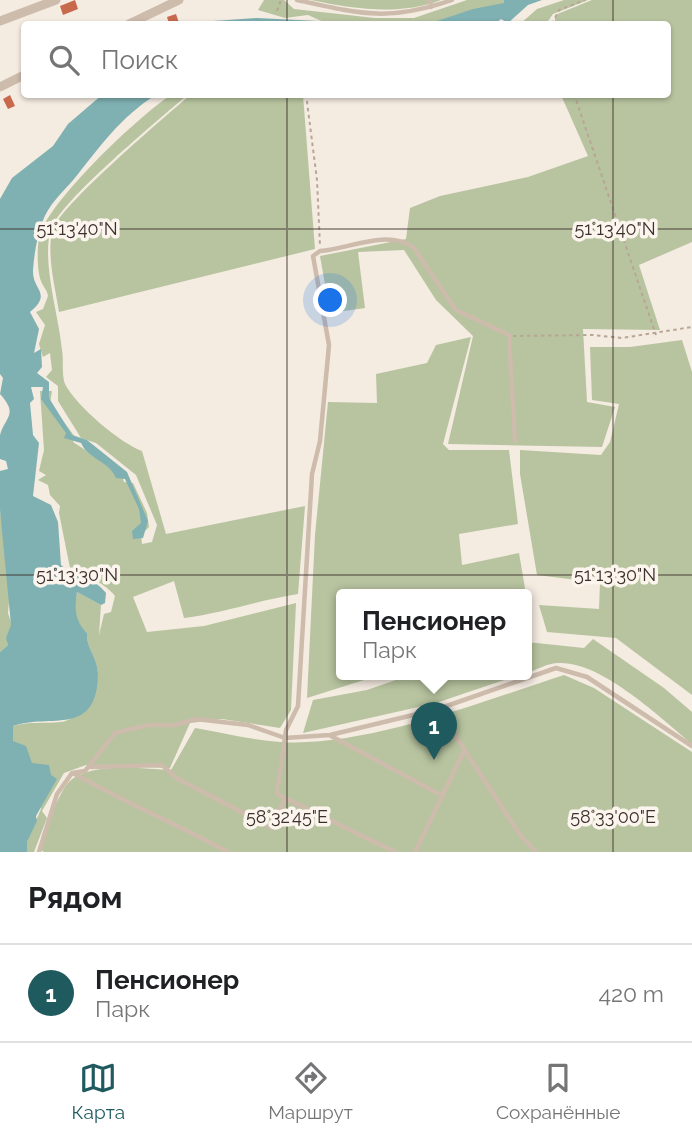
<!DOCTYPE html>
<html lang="ru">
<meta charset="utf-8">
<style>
body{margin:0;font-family:Raleway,sans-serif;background:#f2f2f2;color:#202124}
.you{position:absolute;left:331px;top:301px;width:24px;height:24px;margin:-18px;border:5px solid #fff;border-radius:50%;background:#1a73e8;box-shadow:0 0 0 10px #1a73e833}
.badge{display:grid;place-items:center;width:46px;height:46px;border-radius:50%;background:#1f5a5e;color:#fff;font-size:23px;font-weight:700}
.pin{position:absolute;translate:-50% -58px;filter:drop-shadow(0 2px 4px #0008)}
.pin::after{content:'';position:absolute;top:37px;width:24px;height:21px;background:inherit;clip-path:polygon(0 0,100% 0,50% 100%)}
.popup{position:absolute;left:336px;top:589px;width:196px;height:91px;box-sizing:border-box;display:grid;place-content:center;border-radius:7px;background:#fff;filter:drop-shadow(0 2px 5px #0005);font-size:23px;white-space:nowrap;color:#757577}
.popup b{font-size:26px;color:#202124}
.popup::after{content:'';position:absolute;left:50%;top:100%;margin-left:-14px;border:14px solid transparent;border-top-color:#fff}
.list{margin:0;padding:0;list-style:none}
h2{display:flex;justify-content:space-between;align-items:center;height:91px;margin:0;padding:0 28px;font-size:30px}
h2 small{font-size:23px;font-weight:400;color:#757577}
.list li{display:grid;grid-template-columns:46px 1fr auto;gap:21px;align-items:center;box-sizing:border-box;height:98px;padding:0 28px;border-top:2px solid #e0e0e0}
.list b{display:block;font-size:26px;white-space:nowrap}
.list p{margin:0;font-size:23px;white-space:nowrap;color:#757577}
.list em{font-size:23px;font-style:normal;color:#757577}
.icon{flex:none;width:38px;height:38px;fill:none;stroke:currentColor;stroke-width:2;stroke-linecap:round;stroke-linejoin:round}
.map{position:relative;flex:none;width:692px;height:852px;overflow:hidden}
.search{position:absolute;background:#fff;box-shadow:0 2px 5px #0004;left:21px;right:21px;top:21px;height:77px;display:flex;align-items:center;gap:18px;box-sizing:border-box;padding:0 24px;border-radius:7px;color:#757577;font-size:26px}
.sheet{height:189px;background:#fff}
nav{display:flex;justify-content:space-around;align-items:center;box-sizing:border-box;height:98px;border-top:2px solid #e0e0e0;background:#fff;font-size:19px;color:#757577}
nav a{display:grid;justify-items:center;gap:4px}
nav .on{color:#1f5a5e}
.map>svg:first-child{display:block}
</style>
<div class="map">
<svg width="692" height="852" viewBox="0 0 692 852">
<rect width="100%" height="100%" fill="#f4ebe1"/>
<path fill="#b8c4a0" d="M264,0H284L294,9L375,18H414L467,0H512V6L442,24H328L308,15L285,18L258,10Z
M311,0H441C399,16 354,9 311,0Z
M564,0H588L553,14L546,24H520L537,9Z
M592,0H692V242L639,265L660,330L583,329L587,402L615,407L602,447L448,444L473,336L436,300L404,250L358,252L365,308L330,313L320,256L406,239L410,208L440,196L528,177L588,156L561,95L668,94V24H555V15Z
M171,95H187C160,119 61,200 51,229C41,260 59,316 62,350C64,360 61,378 66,386C78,407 120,443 142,451L166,534L305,506L298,594C259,600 223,613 184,618L174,581L133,597L147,632L204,626L296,603L291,710L280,728L222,719L190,723L170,768L86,765L64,773L42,811L47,818L34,852H27V842L41,809L31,763L13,741V726C30,721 44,724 61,722C82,719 98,692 98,673C97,658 86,649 87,633C73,620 75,609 77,592L101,605L99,635L104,614L111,612L115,596C106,584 93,582 85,567L70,568L59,513L60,506L50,495L48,485L38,480L46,475L39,471L44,450L40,391H52L50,403L75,437L73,442L121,473L124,482L133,483L147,513L149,527L141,535L142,544L152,542L157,525L136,475L96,443L81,438L58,401V386L46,377L52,370L50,353L43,357L39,344L45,325L36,312L43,309L48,296C47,289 43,287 41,281C37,271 37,249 39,238C46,203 141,114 171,95Z
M190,95H303L315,249L59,312C55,286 47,258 52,231C58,207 166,116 190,95Z
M471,337L443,444L449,450H509L518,524L459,534L462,565L519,553L526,594H341V674H383L307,698L315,535L328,402L377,403L376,374L427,363L436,345Z
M682,340L692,372V695L616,638L547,632L539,605L599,609L600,583L537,575L520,474V450L601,455L610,442L619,404L592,400L590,347H630Z
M0,510L10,589L8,613L12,625L7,638L8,645L0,652Z
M593,639L664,688L692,712V744C661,718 600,660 558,663C548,663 536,670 527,673V642L584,648Z
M413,674H522L436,703L303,733L313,700L367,690Z
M564,675L594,688L692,752V852H44L38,848C44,834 59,792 68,783C88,761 144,769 171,770L195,728C223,733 252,740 280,742C363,748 484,701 564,675Z"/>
<path fill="#7fb0b2" d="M504,0H542L528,5L508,23L501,19L495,24H428L473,9L504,3Z
M257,18L319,21L323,24H210L213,21Z
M103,94L156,95C121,116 99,148 74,179C62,193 48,205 42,223C37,237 34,255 33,270C32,290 53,293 30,312L39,329L34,353L41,349L42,367L37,373L49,382V398L72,435L87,440L127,472L148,521L143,538L133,539L132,531L141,523L139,509L125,479L116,478C109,461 88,459 81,443L64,438L66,433L41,399L43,387H31L34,399L30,403L33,435L39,443L33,496L51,505L58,522L61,565C75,578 94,577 106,593L105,603L101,605L77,592C75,609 74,620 87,633C86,649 98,658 98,674C97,738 50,713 13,726V741L26,746L32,763L49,765L51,775L57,779L36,816L37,821L27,842V852H0V652L8,645L6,638L11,625L0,510V471L8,469L6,461L0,459C0,451 0,442 0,435C5,417 19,415 0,394L3,378L0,374V199L12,178L53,146L68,124Z"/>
<path fill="#c8694b" d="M75,0L78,9L63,15L60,6Z
M176,14L179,23L169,24L167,17Z
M10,95L15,106L8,109L3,99Z"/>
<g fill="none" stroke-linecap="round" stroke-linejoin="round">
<path stroke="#b9a596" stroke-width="2" stroke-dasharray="3.5 3.5" stroke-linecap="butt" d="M277,11L281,0
M552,24L559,10L585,0
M306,94L317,180L320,246
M574,94L656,335
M513,336L593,335L622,338L692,327"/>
<path stroke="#cdbbac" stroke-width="4.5" d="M297,0C360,14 389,22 452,0
M430,0L431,7
M438,709L520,835L536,852
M331,736L443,796
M90,767L162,765L178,779L272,828L285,798
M73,773C124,802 177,824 228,852
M39,852L57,794L72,773L85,771L115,733L148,725H175L196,719L248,725L285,738L330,735L438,709L556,668L587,677L692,746
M395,852L277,794L286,730L298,706L312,474L320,441L329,345L313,256L320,251C349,249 386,229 413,247L456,310L509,335L515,441
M415,852L464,751"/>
<path stroke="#cdbbac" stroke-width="9" d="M0,21L56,0
M129,24L179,0
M0,87L24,75"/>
</g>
<path fill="none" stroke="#3b302b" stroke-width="2" stroke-opacity="0.45" d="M287,0V24M613,0V24M287,94V852M613,94V852M0,229H692M0,575H692"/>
<g font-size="18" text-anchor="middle" fill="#3b302b" stroke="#fbf5ee" stroke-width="7" stroke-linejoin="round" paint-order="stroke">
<text x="77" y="235">51°13'40"N</text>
<text x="615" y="235">51°13'40"N</text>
<text x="77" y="581">51°13'30"N</text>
<text x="615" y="581">51°13'30"N</text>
<text x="287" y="823">58°32'45"E</text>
<text x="613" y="823">58°33'00"E</text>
</g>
</svg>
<div class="you"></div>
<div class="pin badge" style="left:434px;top:760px">1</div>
<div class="popup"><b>Пенсионер</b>Парк</div>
<div class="search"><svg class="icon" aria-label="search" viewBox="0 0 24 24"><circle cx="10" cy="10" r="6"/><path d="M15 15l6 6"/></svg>Поиск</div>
</div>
<section class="sheet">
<h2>Рядом<small></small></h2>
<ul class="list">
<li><span class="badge">1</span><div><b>Пенсионер</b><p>Парк</p></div><em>420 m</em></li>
</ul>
</section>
<nav>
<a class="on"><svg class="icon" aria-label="map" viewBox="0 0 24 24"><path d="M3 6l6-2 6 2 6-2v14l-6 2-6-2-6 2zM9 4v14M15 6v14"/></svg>Карта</a>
<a><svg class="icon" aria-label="directions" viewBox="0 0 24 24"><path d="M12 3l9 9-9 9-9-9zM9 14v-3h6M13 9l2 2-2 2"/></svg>Маршрут</a>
<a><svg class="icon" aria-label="saved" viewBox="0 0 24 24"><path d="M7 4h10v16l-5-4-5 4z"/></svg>Сохранённые</a>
</nav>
